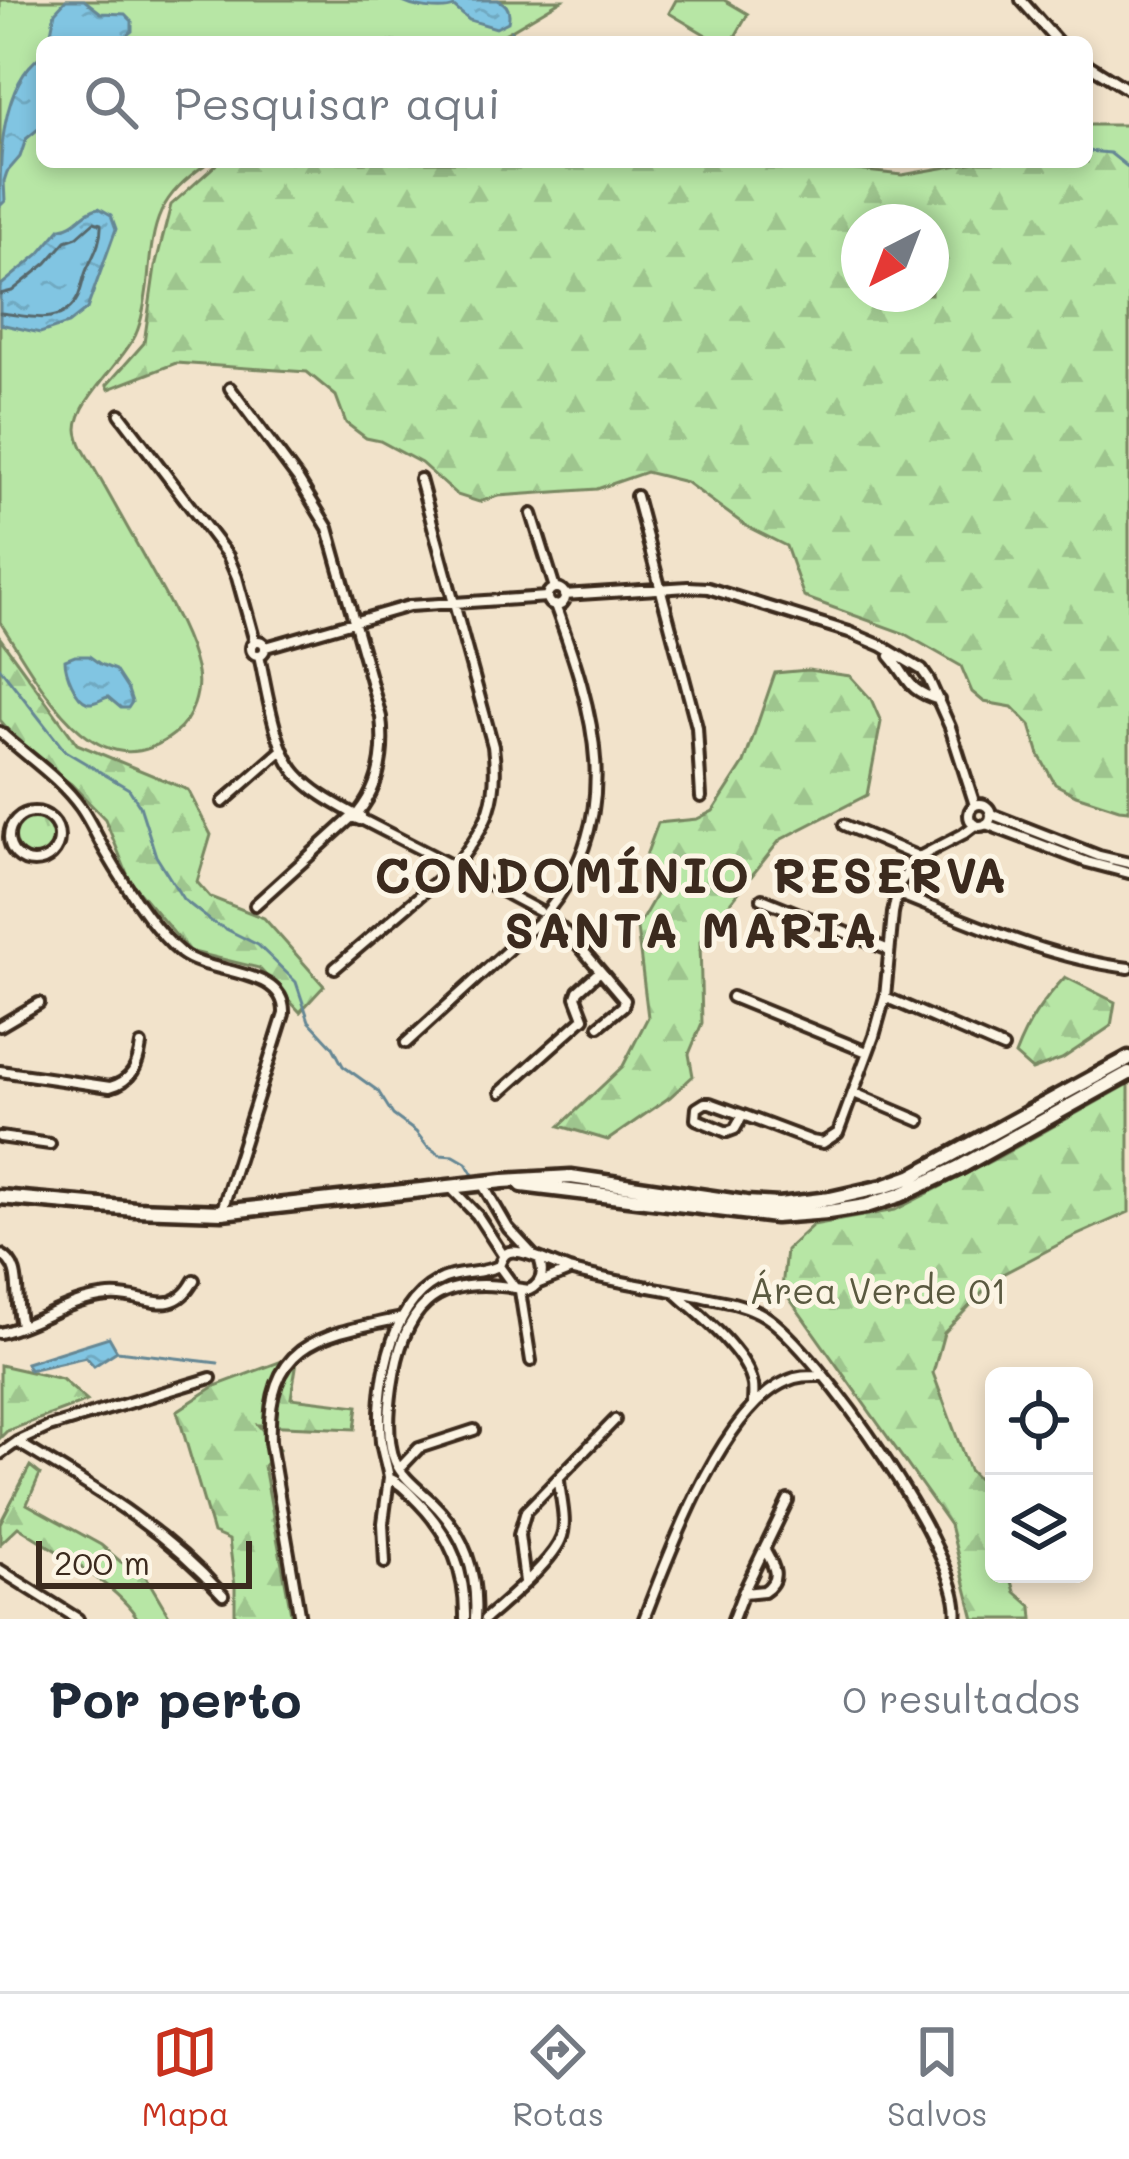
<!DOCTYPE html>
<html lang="pt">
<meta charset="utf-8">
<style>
body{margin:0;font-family:Mali,sans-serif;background:#f2f2f3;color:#1f2937}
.controls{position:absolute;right:36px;bottom:36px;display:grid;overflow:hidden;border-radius:18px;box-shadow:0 6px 18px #0003}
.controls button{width:108px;height:108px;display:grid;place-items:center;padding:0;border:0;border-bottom:3px solid #e0e1e3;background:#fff;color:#1f2937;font:60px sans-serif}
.compass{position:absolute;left:841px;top:204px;width:108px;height:108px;border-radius:50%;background:#fff;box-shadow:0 6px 18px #0003;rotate:222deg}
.scale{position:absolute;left:36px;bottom:30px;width:216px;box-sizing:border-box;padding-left:12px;border:6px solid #3b2a1e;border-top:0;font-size:33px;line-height:42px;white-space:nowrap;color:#3b2a1e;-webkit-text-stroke:9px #fcf5e5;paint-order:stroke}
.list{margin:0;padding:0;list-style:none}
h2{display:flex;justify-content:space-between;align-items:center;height:156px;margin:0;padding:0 48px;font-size:51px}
h2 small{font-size:39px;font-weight:400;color:#747a83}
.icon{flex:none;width:66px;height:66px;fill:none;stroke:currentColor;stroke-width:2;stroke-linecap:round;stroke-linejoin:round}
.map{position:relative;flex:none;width:1129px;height:1619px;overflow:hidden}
.search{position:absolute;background:#fff;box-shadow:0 6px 18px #0003;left:36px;right:36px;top:36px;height:132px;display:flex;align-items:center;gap:30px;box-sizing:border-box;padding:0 42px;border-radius:18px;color:#747a83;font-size:45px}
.sheet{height:372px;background:#fff}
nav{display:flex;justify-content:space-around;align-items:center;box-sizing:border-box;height:168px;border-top:3px solid #e0e1e3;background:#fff;font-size:33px;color:#747a83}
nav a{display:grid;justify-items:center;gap:6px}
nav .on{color:#c8321e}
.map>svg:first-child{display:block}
</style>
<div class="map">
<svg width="1129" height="1619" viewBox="0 0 1129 1619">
<defs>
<pattern id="forest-firs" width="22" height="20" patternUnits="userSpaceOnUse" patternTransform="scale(3)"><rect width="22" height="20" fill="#b7e6a5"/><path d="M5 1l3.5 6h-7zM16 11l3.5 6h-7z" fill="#9ec58e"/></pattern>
<pattern id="park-tufts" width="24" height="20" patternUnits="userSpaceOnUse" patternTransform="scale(3)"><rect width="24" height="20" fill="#b7e6a5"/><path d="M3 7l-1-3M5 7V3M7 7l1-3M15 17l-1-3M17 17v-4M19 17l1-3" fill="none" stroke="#9ec58e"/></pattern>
<pattern id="water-ripples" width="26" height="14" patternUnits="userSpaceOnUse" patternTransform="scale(3)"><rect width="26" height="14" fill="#81c5e2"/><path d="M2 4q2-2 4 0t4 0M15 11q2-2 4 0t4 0" fill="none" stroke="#70a9c1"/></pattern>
</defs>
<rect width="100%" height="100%" fill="#f2e3cb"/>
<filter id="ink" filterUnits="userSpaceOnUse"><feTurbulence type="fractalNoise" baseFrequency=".00833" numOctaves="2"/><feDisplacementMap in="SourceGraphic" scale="24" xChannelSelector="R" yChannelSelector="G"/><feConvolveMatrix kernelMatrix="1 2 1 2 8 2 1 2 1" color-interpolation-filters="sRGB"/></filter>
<g filter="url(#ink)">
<path fill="#b7e6a5" stroke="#798862" stroke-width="3" d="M0,0H562L491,42H42V162H209C158,197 153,220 148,280C146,297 143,318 136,334C123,362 77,400 77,429C77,434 80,443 82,447C105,487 127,527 150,568C167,599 188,633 196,668C202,691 192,720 174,734C94,797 36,677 0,622Z
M676,0H724L748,14L732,42H718L669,13Z"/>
<path fill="url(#forest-firs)" stroke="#798862" stroke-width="3" fill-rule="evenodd" d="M1087,125H1129V810L1119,809L1076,795L1055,784L1039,755L1030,725L1012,707L984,702L972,692L961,666L903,633L804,597L786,546L746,526L686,482L646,472L597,489L498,496L479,502L457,495L421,463L380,441L366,438L346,423L336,396L307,372L176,363L109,389L107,385L144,343L155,267L171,205L219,162H786L902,175L976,162H1087ZM859,222H931V294H859Z
M0,638L77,744L188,790L211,835L197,882L210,897L264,918L324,986L300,1012L259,968L189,951L130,881L105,819L71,784L29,754L0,720Z
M808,670L850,676L871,699L881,722L867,795L780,840L700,941L702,1023L689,1054L693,1076L670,1097L608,1140L560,1126L623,1066L648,1017L637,928L660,888L641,869L658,823L697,819L713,811L744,763L775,673Z
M1065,977L1115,1002L1111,1026L1062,1059L1032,1070L1015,1055C1027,1023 1042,1002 1065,977Z
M1129,1084V1212L1071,1238L997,1277L944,1333L933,1373L969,1470L994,1496V1574H1010L1015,1592L1032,1607L1033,1619H974L950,1525L782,1288L786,1250L813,1225L895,1210L995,1159Z
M298,1355L291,1398L358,1406L355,1429L258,1425L279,1449L264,1466L292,1619H235V1586L229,1540L213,1533L177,1411L215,1386Z
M0,1365L62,1379L87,1401L7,1431L0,1438Z
M30,1466L40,1474L27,1504L101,1545L121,1562L145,1575L171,1619H138C118,1585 52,1549 18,1527L0,1544V1523Z"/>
<path fill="url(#park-tufts)" stroke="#798862" stroke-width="3" d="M11 838a21 21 0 1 1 42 0a21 21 0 1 1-42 0Z"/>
<path fill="url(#water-ripples)" stroke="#658794" stroke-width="3" d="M66,0H84L101,13L125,14L132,21V31L119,42H49L55,12Z
M400,0H498C508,4 511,11 508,22L496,28L469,20L454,7C443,12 410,8 400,0Z
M42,55V126L26,139L20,157L7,172L4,181L5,201L0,206C0,158 0,85 42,55Z
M99,208L111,215L116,229L87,309L68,324L40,333L0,324V286L39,254L61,228C77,227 83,210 99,208Z
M75,656H89L100,664L115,670L128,690L132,702L128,708H121L108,697C101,699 95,704 88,703C75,699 65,671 65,660Z
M109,1337L117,1351L94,1366L86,1357L29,1370L26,1363Z"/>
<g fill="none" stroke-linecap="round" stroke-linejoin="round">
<path stroke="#57686c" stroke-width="3" d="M0,294L12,291L47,263L66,241L77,237L94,222L101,224C102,241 94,254 87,269C83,278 82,288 78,297C62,329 26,315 0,313"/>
<path stroke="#658794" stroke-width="3" d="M511,31L513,42
M1087,151L1110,153L1129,168
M0,668L65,751L129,789L140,806L156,856L183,899L212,922L258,945L296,982L309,1021L333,1047L343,1066L378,1091L393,1115L416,1132L427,1146L440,1155L454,1156L466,1163L473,1175
M117,1351L218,1363"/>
<defs>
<path id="street" d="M1021,0L1058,42
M1087,64L1129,90
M230,388L298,479L328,528L381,717C385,751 380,786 358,813
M120,414L228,556L237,577L255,642
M420,479L493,746C500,799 488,824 456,865
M636,496L697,727L701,797
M532,514L555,588
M547 597a9 9 0 1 1 18 0a9 9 0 1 1-18 0Z
M564,595L688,587L708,588L849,632L882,646L922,670L929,680L950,727L975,805
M251 648a7 7 0 1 1 14 0a7 7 0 1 1-14 0Z
M266,647L409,606L547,597
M259,655C267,690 274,748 297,774C312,791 332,802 352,813
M890,656C911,680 905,689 939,700
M0,732C27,757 60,778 81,808C90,821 96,835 104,849C122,880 153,930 181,953C211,976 286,967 284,1014L222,1210
M223,802L282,750
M969 815a11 11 0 1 1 22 0a11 11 0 1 1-22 0Z
M9 837a25 25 0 1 1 50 0a25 25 0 1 1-50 0Z
M991,814L1099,856L1129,863
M361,819L449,864
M986,824L1087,862L1129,873
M844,825L919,857
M459,868L539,911
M896,893C972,923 1047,958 1129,968
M762,899L889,950
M255,905L352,817L360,820L361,816L358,813
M547,912C626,814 594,712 555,605
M552,920L576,942L625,1000L623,1006L599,1026
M335,968L451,869
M732,997L867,1052
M885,997L1003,1048
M0,1026L39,1003
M406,1043L541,920
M0,1071L110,1087C132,1081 138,1066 141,1045
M501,1092L584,1018L576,997L578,991L600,971
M854,1093L920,1121
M705,1103H710L743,1115L735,1129L727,1132L696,1119L697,1108Z
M743,1115L812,1141L823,1143L838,1133L874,1036L885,997L893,913L899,884L919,857L963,834L975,825
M0,1137L50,1144
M483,1185L508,1228L533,1255
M452,1189L477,1215L503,1255
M0,1254C25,1266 13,1299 21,1324
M540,1261C544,1273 542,1284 529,1290L515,1288L499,1266C503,1255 506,1250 518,1252C531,1253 554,1265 569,1270C613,1282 659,1288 704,1297C724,1301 746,1304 765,1316C816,1348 967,1559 956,1619
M539,1283L569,1271
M520,1291L531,1361
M677,1294C701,1316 747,1352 753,1385C754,1392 753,1399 753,1405
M0,1333C38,1324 69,1299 109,1296C145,1293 172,1321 194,1280
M17,1442C95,1489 161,1526 223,1595
M0,1454L17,1442L49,1427L211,1378
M400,1468L419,1448L474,1430
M385,1563L383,1523L389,1478
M0,1570L78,1619
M525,1582L519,1535L526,1511L615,1420
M744,1593L764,1591C782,1579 774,1566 765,1550
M300,1619L270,1442C266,1342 319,1335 402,1318
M465,1619C466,1573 451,1536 419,1503C409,1493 401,1483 389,1478C387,1466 383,1454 381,1442C376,1392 388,1308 436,1282C454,1271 479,1275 499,1266
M475,1619C478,1572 465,1534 431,1501C418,1489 401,1476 395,1461C386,1440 389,1409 392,1387C403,1309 432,1274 515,1288
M485,1619C505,1602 552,1562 561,1539C568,1523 560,1497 559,1480
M644,1619C669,1555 721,1409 787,1381C799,1375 811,1376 824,1376
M733,1619L743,1593L788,1500"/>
<path id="secondary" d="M522,1185L775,1216L828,1212L866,1206L900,1195L958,1168L1129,1073
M0,1197L135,1209L222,1212L503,1181L571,1177L746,1203L779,1205L830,1199L883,1187L911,1177L1129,1058"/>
</defs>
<use href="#street" stroke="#3b2a1e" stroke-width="16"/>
<use href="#secondary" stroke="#3b2a1e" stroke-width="21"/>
<use href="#street" stroke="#fcf5e5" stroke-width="8"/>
<use href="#secondary" stroke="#fcf5e5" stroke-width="12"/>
</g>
</g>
<g text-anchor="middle" stroke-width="10" stroke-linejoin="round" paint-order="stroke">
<g font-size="36" fill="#5a5940" stroke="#fcf5e5">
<text x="878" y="1304">Área Verde 01</text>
</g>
<g font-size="48" font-weight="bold" letter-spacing="3" fill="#3b2a1e" stroke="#fcf5e5">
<text x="692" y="893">CONDOMÍNIO RESERVA<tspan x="692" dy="55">SANTA MARIA</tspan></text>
</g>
</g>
</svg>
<div class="controls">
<button><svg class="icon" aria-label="locate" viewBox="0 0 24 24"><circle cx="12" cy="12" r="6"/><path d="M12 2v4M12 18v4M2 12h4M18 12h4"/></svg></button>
<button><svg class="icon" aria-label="layers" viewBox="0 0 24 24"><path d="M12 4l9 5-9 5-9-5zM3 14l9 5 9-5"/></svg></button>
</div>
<svg class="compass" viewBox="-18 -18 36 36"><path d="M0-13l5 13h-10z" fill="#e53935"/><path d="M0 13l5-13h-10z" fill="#747a83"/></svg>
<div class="scale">200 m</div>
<div class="search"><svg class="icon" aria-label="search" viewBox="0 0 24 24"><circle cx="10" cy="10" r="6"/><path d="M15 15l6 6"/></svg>Pesquisar aqui</div>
</div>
<section class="sheet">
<h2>Por perto<small>0 resultados</small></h2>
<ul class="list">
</ul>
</section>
<nav>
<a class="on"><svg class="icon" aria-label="map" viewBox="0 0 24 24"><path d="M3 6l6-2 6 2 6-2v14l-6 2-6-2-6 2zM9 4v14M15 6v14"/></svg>Mapa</a>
<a><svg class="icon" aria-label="directions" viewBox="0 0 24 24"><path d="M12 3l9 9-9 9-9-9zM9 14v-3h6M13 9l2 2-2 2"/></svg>Rotas</a>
<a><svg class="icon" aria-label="saved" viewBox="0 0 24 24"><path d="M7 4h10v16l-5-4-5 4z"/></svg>Salvos</a>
</nav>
